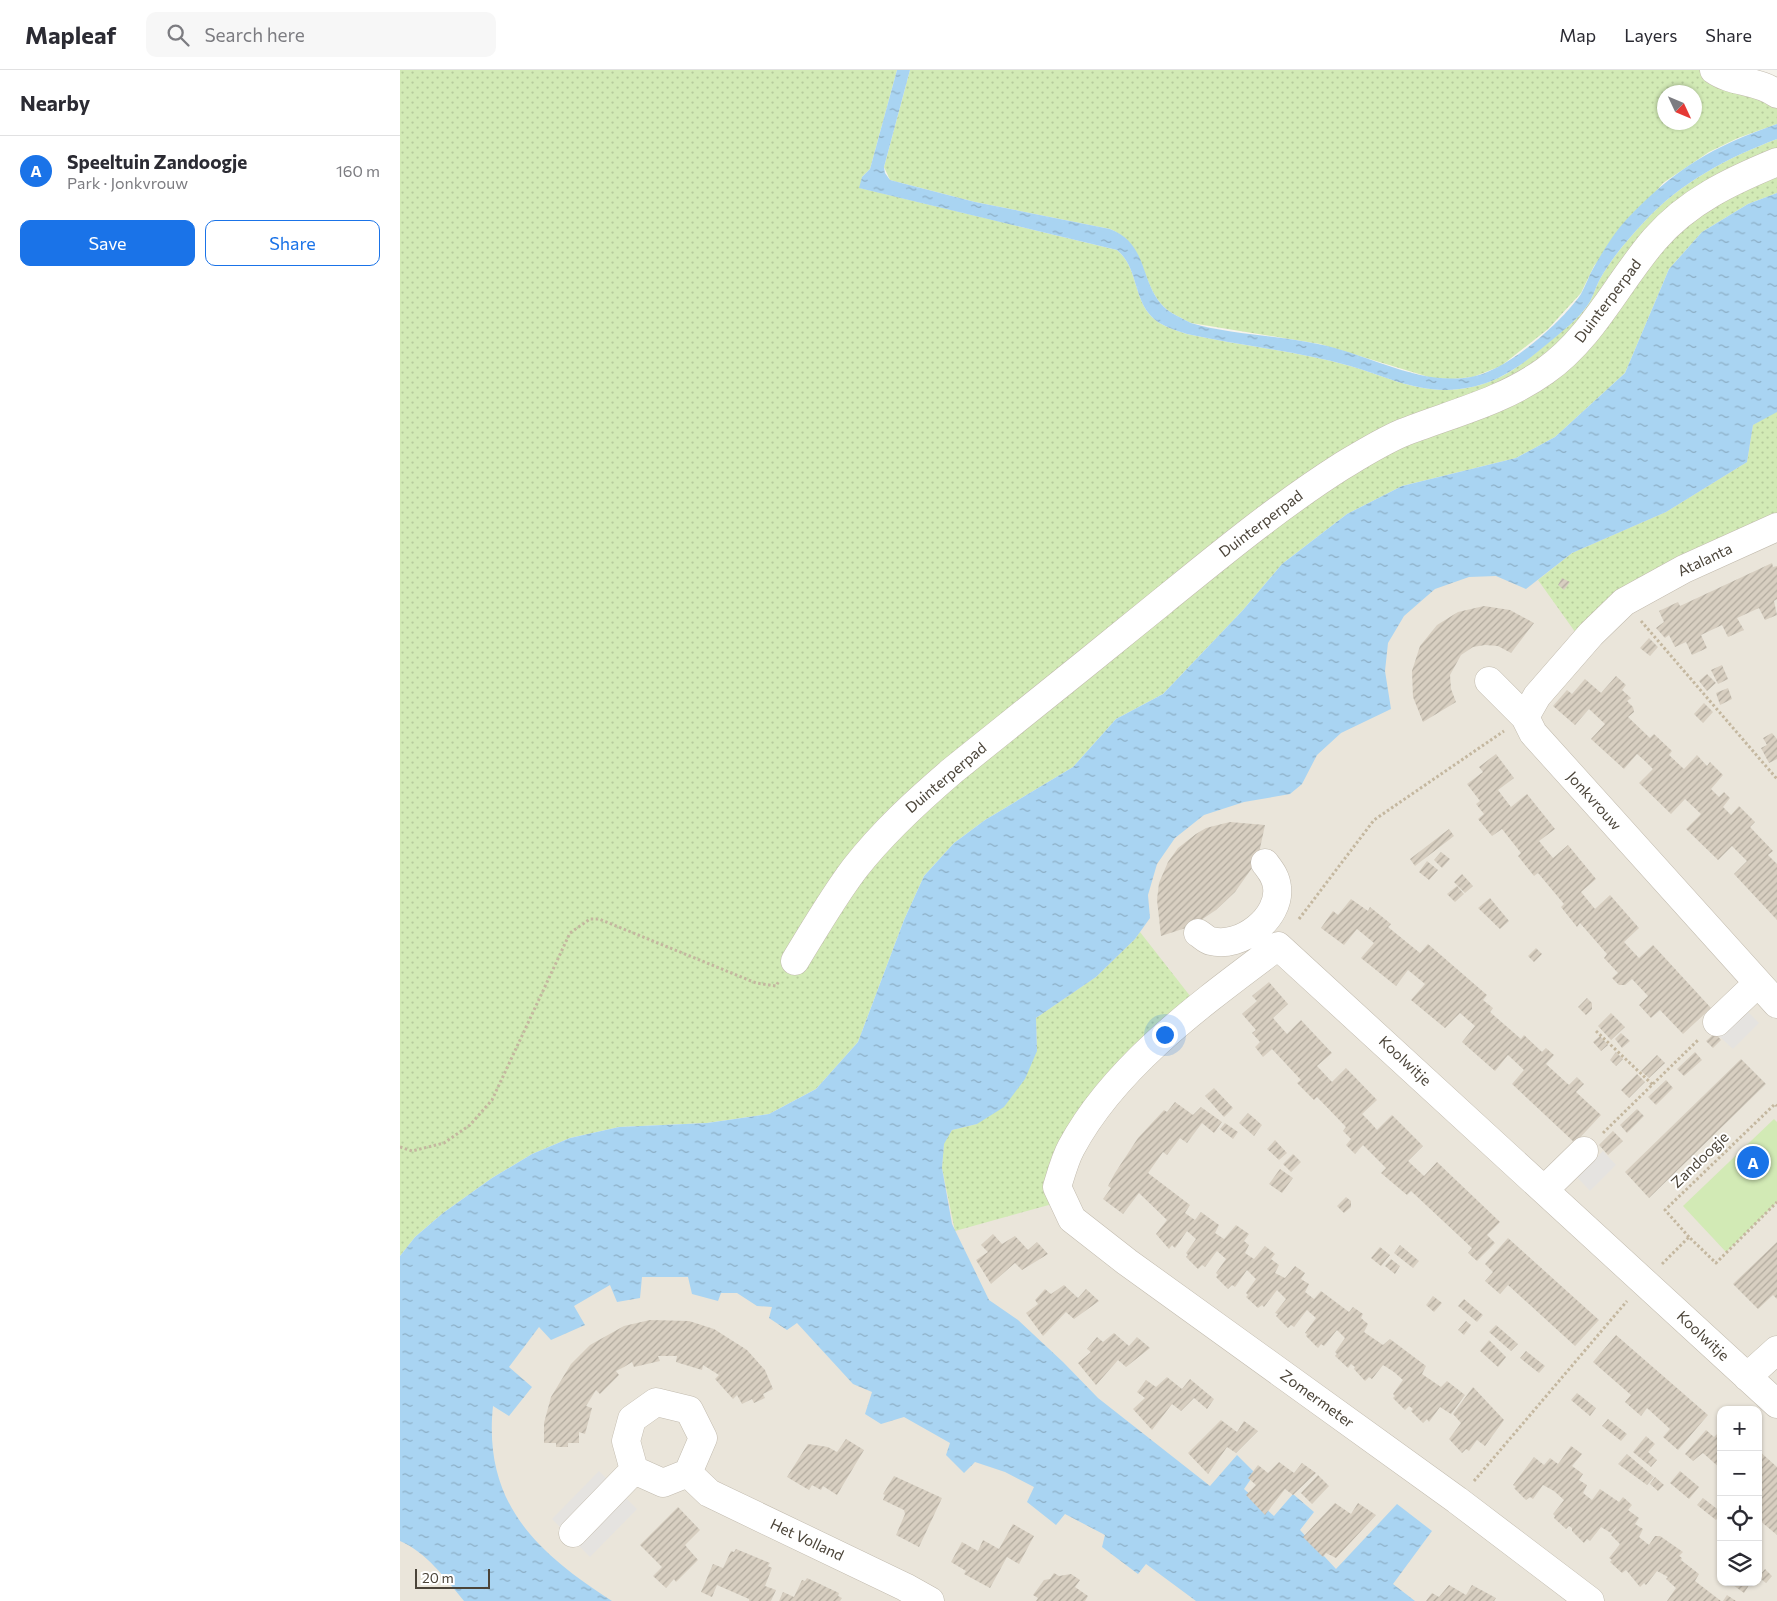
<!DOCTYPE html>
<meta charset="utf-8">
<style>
body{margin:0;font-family:Commissioner,sans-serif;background:#f7f7f7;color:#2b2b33}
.controls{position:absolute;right:15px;bottom:15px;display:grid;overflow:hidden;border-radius:10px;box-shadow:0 1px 4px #0004}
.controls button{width:45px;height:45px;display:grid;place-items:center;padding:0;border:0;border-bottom:1px solid #e1e1e2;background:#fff;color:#2b2b33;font:25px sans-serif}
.compass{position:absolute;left:1257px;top:15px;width:45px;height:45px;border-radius:50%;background:#fff;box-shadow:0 1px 4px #0004;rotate:134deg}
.scale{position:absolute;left:15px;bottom:12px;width:75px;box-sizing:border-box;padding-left:5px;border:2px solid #4b4439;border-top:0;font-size:14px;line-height:18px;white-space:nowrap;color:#4b4439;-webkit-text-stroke:4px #fff;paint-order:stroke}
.you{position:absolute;left:764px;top:964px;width:18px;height:18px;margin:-12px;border:4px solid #fff;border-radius:50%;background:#1a73e8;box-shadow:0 0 0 8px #1a73e833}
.badge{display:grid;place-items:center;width:32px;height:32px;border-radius:50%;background:#1a73e8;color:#fff;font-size:16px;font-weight:700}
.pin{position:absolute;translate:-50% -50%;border:2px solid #fff;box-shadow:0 1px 5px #0006}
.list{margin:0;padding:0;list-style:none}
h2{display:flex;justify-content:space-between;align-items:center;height:65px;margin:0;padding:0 20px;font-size:21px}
h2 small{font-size:16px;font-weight:400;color:#7c7c81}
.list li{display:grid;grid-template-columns:32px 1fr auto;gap:15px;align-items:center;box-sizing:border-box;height:70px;padding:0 20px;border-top:1px solid #e1e1e2}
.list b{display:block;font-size:19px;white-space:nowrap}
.list p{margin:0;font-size:16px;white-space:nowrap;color:#7c7c81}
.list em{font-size:16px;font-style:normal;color:#7c7c81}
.actions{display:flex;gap:10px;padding:15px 20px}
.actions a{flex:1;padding:11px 0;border:1px solid #1a73e8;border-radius:10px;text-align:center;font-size:18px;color:#1a73e8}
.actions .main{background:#1a73e8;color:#fff}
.icon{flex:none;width:28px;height:28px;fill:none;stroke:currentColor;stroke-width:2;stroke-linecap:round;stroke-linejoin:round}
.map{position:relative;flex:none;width:1377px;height:1531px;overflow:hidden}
header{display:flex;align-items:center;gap:30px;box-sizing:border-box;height:70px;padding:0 25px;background:#fff;border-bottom:1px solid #e1e1e2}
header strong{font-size:24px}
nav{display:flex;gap:28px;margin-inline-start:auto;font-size:18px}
.search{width:350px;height:45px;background:#f7f7f7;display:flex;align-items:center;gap:12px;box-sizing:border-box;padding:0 18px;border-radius:10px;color:#7c7c81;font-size:19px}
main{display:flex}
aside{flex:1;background:#fff}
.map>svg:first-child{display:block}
</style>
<header>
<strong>Mapleaf</strong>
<div class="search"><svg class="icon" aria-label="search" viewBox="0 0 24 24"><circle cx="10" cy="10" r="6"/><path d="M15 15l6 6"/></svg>Search here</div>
<nav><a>Map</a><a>Layers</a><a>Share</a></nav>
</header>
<main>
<aside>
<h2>Nearby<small></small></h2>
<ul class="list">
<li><span class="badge">A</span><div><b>Speeltuin Zandoogje</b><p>Park · Jonkvrouw</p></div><em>160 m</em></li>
</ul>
<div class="actions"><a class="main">Save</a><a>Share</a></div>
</aside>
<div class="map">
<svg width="1377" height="1531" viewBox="0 0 1377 1531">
<defs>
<pattern id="grass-dots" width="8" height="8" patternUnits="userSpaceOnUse" patternTransform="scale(1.25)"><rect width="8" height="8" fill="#d2eab5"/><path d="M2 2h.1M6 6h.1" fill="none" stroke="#b6ca9c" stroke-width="1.8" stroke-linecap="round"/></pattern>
<pattern id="water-ripples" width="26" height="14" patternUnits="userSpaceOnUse" patternTransform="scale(1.25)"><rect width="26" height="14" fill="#a9d4f2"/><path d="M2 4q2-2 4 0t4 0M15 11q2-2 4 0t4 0" fill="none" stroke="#8caec5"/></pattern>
<pattern id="building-hatch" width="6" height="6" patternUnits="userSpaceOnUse" patternTransform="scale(1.25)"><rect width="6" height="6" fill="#d8cfc1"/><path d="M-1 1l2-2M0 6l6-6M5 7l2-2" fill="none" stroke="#b1aa9e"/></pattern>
</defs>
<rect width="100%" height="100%" fill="#f6f3ec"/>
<path fill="#eae5da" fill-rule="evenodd" d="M1377,341V1531H0V1451L121,1247L607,941L988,539ZM1321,1340H1358V1512H1321Z"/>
<path fill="url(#grass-dots)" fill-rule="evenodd" d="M0,0H497L470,99L462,107L460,118L717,180C738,197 733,228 752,247C761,256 775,260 787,264C841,276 897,281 950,296C981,305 1012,320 1045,320C1093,319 1117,299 1151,270C1164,260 1178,249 1187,236C1193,228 1195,218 1200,209C1211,189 1228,169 1244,152C1281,112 1327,88 1377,69V85L1306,119L1267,149L1236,185L1190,250L1144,295L1120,311L1087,327L999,358L968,372L916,405L789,502L548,697L512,728L450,796L390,888L401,891C438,832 470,786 519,736L797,511L924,415L974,383L1004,369L1091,337L1126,320L1151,304L1178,280L1199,257L1245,191L1274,157L1291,142L1312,128L1377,98V123L1348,134L1302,162L1269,199L1225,303L1155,367L1116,388L1002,416L947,444L882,494L843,540L763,624L716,649L673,697L585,750L554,773L524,806L504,850L458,972L416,1019L369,1044L307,1053L219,1057L170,1068L132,1084L92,1108L43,1143L15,1167L0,1186Z
M510,0H1306L1377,32V54L1338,68L1309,82L1263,113L1194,196L1181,223L1148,259L1101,296L1073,307L1052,309L1032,308L920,274L791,253C782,248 771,244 764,237C740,213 747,174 710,159L575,132L490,110L484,97ZM1264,22H1294V52H1264Z
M1374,342H1377V447L1178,566L1138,510L1172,483L1266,442L1347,392L1353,355Z
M740,862L794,931L723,994L656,1133L555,1161L542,1098L544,1073L552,1060L577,1054L637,981L636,948L696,907L735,869Z"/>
<path fill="#d2eab5" d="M1374,1049L1377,1052V1132L1326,1182L1283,1136Z"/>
<path fill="#e5e3e0" d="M1345,939L1359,953L1333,979L1318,965Z
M1203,1081L1216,1095L1190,1121L1177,1107Z
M199,1401L237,1439L190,1487L152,1449Z"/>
<path fill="url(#water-ripples)" d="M497,0H510L484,97L485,103L490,110L575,132L710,159C749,174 739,212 764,237C771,244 782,248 791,253C832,265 876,265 918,274C969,284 1018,316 1071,307C1107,301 1161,253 1181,224C1186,215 1189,205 1194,197C1203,181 1214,163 1226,150C1273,100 1313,76 1377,54V69C1327,88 1281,112 1244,152C1228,169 1211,189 1200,209C1195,218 1193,228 1187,236C1178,249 1164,260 1152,270C1117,299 1092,319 1045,320C1012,320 981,305 950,296C897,281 841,276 787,264C775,260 761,256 752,247C733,228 738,197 717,180L459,118L462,107L470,99Z
M1377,123V342L1353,355L1347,392L1266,442L1172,483L1126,519L1096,506L1069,507L1035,519L1004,546L988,573L985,601L991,639L941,663L917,685L902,714L890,724L844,732L804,745L775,768L757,794L748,825L750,848L735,869L696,907L636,948L637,981L625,1009L604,1037L577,1054L552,1060L544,1074L542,1098L552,1154L589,1230L618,1250L663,1292L698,1328L810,1416L837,1385L855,1403L844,1419L874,1446L893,1424L914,1442L900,1460L936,1499L997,1434L1032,1461L993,1514L1015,1531H796L746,1494L738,1504L702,1477L705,1465L665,1444L656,1455L627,1432L634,1417L605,1402L575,1392L564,1403L546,1385L550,1373L504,1347L481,1354L465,1344L472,1322L453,1314L397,1253L387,1260L369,1248L372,1237L357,1236L337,1223H321L318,1231L292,1224L288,1207H242L240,1228L217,1232L210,1215L174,1236L185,1255L151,1270L139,1257L109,1297L132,1317L109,1346L93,1336C83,1433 136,1482 212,1531H64C46,1509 26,1482 0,1471V1186L15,1167L43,1143L92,1108L132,1084L170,1068L219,1057L307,1053L369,1044L416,1019L458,972L504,850L524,806L554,773L585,750L673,697L716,649L763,624L843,540L882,494L947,444L1002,416L1116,388L1155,367L1225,303L1269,199L1302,162L1348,134Z"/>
<path fill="url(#building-hatch)" d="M1372,493L1373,497L1377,496V529L1374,531L1377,545L1365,550L1359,538L1337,548L1344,560L1328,567L1322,555L1301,565L1307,578L1292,585L1286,572L1275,577L1269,565L1265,568L1256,558L1264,552L1259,541L1278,532L1280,536Z
M1162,508L1170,512L1164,520L1158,515Z
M1084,536L1110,540L1134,553L1111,583L1098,576L1085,575L1073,577L1061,585L1050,605L1051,619L1056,632L1023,652L1013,627L1012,601L1020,576L1037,555L1058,542Z
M1249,568L1258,577L1250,586L1240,578Z
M1322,595L1328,609L1318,614L1311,600Z
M1307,604L1316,613L1307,621L1299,611Z
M1216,606L1226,615L1222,620L1231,628L1227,631L1233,637L1234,642L1228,647L1250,668L1254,664L1272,681L1269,685L1284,699L1297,685L1307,696L1310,692L1323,705L1311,719L1319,727L1324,722L1330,728L1323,737L1331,745L1339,736L1355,752L1350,757L1373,781L1368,785L1377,794V850L1334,804L1347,791L1332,776L1318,790L1286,759L1301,744L1285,729L1271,744L1239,713L1253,699L1245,691L1237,684L1224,699L1191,669L1205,654L1189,639L1175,655L1153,636L1167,620L1172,624L1185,609L1201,623Z
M1328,618L1332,629L1320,635L1316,623Z
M1304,633L1313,642L1303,653L1294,644Z
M1372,663L1377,669V689L1369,693L1361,678L1367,675L1363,668Z
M1096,684L1114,708L1098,720L1111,737L1127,724L1155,759L1139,771L1153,788L1168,775L1196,809L1181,822L1195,839L1210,825L1239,858L1224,872L1239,888L1253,875L1311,938L1283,964L1260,940L1251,948L1239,935L1248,926L1232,909L1225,915H1219L1212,908L1218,903L1204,888L1207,884L1180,853L1177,857L1161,837L1164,834L1138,803L1134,806L1118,786L1121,783L1102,759L1092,766L1078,749L1084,744L1076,734L1080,731L1067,714L1083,702L1079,697Z
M830,752L865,755L859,783L852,798L835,822L816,840L792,856L761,866L757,830L759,813L768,792L778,778L796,764L806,758Z
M1049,759L1054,766L1015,796L1010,789Z
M1041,782L1050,789L1042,798L1034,790Z
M1027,791L1038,800L1029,810L1019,802Z
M1062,804L1073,816L1065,823L1054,812Z
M1057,816L1064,824L1055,832L1047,824Z
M1090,828L1109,851L1100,859L1078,838Z
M951,829L968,841L970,837L991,854L988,857L1020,883L1028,874L1087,925L1083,930L1093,938L1090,942L1121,969L1124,965L1142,982L1146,978L1154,985L1146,994L1169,1015L1177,1007L1184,1014L1176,1022L1201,1045L1175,1073L1112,1014L1124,1000L1108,985L1095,1001L1062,972L1075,956L1060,943L1045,958L1011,930L1025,914L1008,900L996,916L961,888L974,873L957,859L944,875L921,858L933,841L938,845Z
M1136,878L1142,884L1134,892L1128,886Z
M869,912L888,934L873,948L887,964L901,950L932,983L917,996L932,1012L946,998L977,1030L962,1044L970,1052L977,1060L992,1045L1023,1076L1008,1091L1024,1106L1037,1092L1100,1152L1087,1165L1095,1173L1077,1191L1068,1183L1072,1178L1011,1121L1007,1125L981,1103L986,1098L963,1075L955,1084L946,1075L951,1069L943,1061L946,1057L917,1027L914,1030L897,1013L901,1010L872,979L863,987L855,977L860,972L852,963L856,960L842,944L857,931L852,926Z
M1187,928L1192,933V939L1186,945L1178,937Z
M1211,943L1225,957L1211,970L1198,956Z
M1221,963L1230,971L1222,978L1215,969Z
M1315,963L1321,970L1313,978L1306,971Z
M1200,966L1208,975L1201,981L1193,972Z
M1216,982L1223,989L1216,996L1210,990Z
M1295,982L1302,990L1284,1006L1277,999Z
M1257,985L1265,993L1249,1008L1241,1001Z
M1341,989L1366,1014L1249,1128L1225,1102Z
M1237,1004L1245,1012L1229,1028L1221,1020Z
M1266,1010L1273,1018L1256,1035L1248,1027Z
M814,1018L833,1038L824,1047L805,1026Z
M775,1032L793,1045L801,1037L822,1052L814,1063L802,1053L787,1073L780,1068L767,1085L763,1082L748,1103L790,1135L785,1143L795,1150L801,1142L819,1155L815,1163L824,1169L836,1155L849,1164L844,1171L849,1175L845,1183L854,1189L865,1176L875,1184L871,1189L879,1195L875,1203L885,1208L895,1196L905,1203L901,1209L909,1214L905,1222L914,1229L921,1221L949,1242L953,1237L963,1244L961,1248L968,1254L964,1262L983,1275L990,1269L1026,1296L1022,1304L1041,1317L1047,1311L1065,1325L1051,1344L1040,1337L1029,1352L1027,1349L1023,1353L1011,1341L1013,1339L1009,1336L1005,1340L993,1328L995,1326L993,1324L1003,1310L994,1302L983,1295L972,1309L969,1307L965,1311L954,1299L955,1297L951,1294L948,1298L935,1286L937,1284L935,1282L945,1268L937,1260L924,1276L921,1274L918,1278L906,1266L907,1264L905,1263L916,1248L907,1240L894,1257L891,1255L888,1258L876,1246L878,1244L875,1243L886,1229L877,1220L864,1237L862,1235L858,1238L846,1227L848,1225L846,1223L856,1209L847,1200L835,1217L832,1215L828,1219L816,1207L818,1205L816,1203L826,1189L817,1181L805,1197L802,1195L798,1199L786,1187L788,1185L786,1183L796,1169L787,1161L775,1178L772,1175L769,1179L756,1164L767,1150L739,1123L723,1144L703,1129L711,1118L708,1116L715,1103L738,1068L764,1040L767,1042Z
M1237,1039L1244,1046L1227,1063L1220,1055Z
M848,1043L862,1055L854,1066L839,1053Z
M825,1053L838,1062L833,1069L820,1059Z
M1213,1061L1223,1071L1208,1085L1199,1075Z
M875,1070L887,1083L879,1090L867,1079Z
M893,1084L901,1092L891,1102L883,1094Z
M880,1099L893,1108L882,1123L869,1114Z
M946,1127L951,1131V1137L944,1143L937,1136Z
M593,1164L602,1174L615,1166L628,1180L637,1172L648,1184L622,1200L615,1193L591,1214L576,1190L588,1182L581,1175Z
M1108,1168L1199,1250L1175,1276L1108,1215L1100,1224L1085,1211L1093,1202L1085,1194Z
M1377,1172V1229L1373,1225L1358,1239L1333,1214Z
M1000,1175L1019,1191L1013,1198L994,1183Z
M980,1177L990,1185L981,1196L971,1188Z
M991,1189L1000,1196L995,1204L985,1196Z
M664,1215L678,1228L686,1219L699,1231L674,1249L666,1242L643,1266L626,1243L638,1234L635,1230L645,1219L651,1224Z
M1033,1226L1042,1233L1034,1242L1026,1235Z
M1064,1229L1083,1245L1077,1252L1058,1236Z
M250,1250L289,1251L314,1259L347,1280L365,1300L373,1319L363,1324L365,1328L354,1333L352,1329L342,1334L337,1325L333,1329L315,1309L319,1305L303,1295L302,1300L276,1292L277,1286H258L260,1291L234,1297L232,1292L224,1297L216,1301L219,1305L200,1324L196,1320L186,1336L192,1338L185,1364L179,1362V1373H168V1377H156V1373H144V1353L151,1327L171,1294L190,1275L224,1256Z
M1066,1251L1071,1255L1064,1265L1058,1260Z
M1096,1255L1118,1274L1111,1281L1089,1262Z
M714,1263L729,1276L737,1267L750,1278L726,1297L718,1290L696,1315L678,1293L691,1282L687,1279L697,1267L703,1272Z
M1216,1265L1308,1345L1278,1380L1263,1367L1270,1359L1247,1338L1241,1346L1225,1332L1231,1325L1193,1292Z
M1089,1270L1106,1287L1098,1297L1080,1281Z
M1126,1281L1145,1296L1139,1303L1120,1288Z
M767,1307L782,1319L790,1309L814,1329L807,1339L794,1328L781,1341L772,1334L752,1360L733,1339L745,1328L737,1322L746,1310L756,1317Z
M1073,1317L1104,1350L1085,1376L1077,1370L1069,1381L1066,1379L1062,1383L1049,1369L1061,1353L1053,1344Z
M1177,1323L1196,1338L1190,1346L1171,1330Z
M1208,1349L1227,1364L1221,1371L1202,1356Z
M821,1350L837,1362L844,1351L858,1361L836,1383L827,1377L808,1404L788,1383Z
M1306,1360L1314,1367L1321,1360V1399L1303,1383L1293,1391L1285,1384Z
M1246,1366L1255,1374L1248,1382L1257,1390L1251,1397L1233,1382Z
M446,1369L464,1380L437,1425L423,1416L421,1420L412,1415L409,1420L387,1407L408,1374L428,1377L437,1382Z
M1171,1376L1182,1384L1172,1396L1183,1404L1179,1410L1187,1415L1183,1423L1192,1430L1200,1419L1219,1432L1223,1427L1232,1435L1228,1440L1239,1448L1235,1454L1243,1459L1239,1467L1249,1475L1255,1466H1260L1283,1482L1279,1486L1282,1488L1281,1490L1299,1504L1295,1511L1321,1531H1267L1276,1518L1266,1509L1268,1507L1257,1501L1246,1515L1244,1513L1240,1517L1226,1500L1222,1503L1210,1492L1212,1490L1209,1488L1220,1474L1211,1465L1218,1455L1211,1463L1201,1457L1190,1471L1187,1469L1184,1473L1172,1461V1458L1169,1456L1166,1459L1154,1448L1155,1446L1153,1444L1164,1430L1154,1421L1143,1415L1133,1429L1130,1427L1126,1430L1114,1418L1116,1417L1113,1415L1134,1387L1144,1395L1150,1388L1158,1394Z
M1358,1380L1377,1397V1465L1358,1449Z
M1227,1384L1254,1407L1247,1415L1218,1394Z
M879,1392L894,1403L902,1393L916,1403L893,1425L885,1419L865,1445L846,1425L856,1415L848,1408L858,1395L868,1403Z
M1280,1401L1299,1417L1289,1429L1270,1413Z
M918,1405L929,1416L912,1434L901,1423Z
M494,1406L542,1428L519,1477L496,1465L505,1444L504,1440L483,1430L485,1425L483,1424Z
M1255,1407L1264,1415L1258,1421L1250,1414Z
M1303,1428L1321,1442L1316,1450L1297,1435Z
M935,1433L951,1444L958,1433L976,1445L936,1488L926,1483L923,1487L903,1467Z
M278,1437L300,1460L285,1475L298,1490L276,1512L274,1509L266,1518L253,1506L262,1497L240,1475Z
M613,1454L634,1466L619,1494L607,1487L590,1518L564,1504L566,1501L551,1492L562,1472L578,1481L583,1470L599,1479Z
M336,1479L370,1493L368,1496L372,1498L365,1516L376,1520L371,1531H349V1529L317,1515L312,1527L301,1522L313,1494L323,1498L331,1481L334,1482Z
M1365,1499L1372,1506L1366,1513L1358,1507Z
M654,1503L659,1506L671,1504L680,1510L675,1517L688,1526L685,1531H636L638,1528L633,1525L644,1510L650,1509Z
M407,1508L439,1523L438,1526L442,1528L440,1531H379L383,1522L394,1527L402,1510L405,1511Z
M1335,1512H1351L1344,1523L1333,1515Z
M1049,1515L1066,1525L1072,1515L1096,1528L1094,1531H1026L1032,1523L1039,1527Z
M1327,1525L1336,1531H1323Z"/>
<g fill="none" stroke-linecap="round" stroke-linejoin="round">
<defs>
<path id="minor" d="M1314,0C1332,13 1359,10 1377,24
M1377,457L1284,499L1224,532L1191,564L1137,626L1125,647L1133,663L1377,934
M1089,611L1125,647
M798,863C802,865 806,870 811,871C840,879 881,848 877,817C876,807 871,801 865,793
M395,891C414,860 433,827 455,798C483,762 517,731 552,701C622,645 693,588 763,531C821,484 879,436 942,396C962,384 981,372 1002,363C1050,344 1102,332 1145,301C1193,267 1217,213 1255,169C1288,131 1331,111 1377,92
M1317,952L1358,913
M1145,1119L1184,1081
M1347,1307L1377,1280
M256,1332L289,1340L303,1368L288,1403L263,1413L234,1400L226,1371L232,1349Z
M288,1403L309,1423L505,1517L530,1531
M173,1463L234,1400
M1190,1531L1057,1430L727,1192L672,1149L657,1117C661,1104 665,1089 671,1078C715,995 805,931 878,876L1377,1334"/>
</defs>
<use href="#minor" stroke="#c2bbae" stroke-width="29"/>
<path stroke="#c4b79f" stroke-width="3" stroke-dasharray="2.5 2.5" stroke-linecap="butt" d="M1241,551L1377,709
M899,849L974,750L1104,661
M1196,961L1253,1015
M1203,1063L1298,970
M0,1077L12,1081L44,1073L70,1055L92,1030L170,863L190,849H199L356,913L376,916L379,911
M1289,1167L1265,1140L1375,1034L1377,1036
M1262,1194L1289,1167L1316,1193L1377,1132
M1074,1411L1227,1231"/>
<use href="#minor" stroke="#fff" stroke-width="28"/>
</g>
<g text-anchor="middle" stroke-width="4" stroke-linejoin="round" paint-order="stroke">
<g font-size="15" fill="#4b4439" stroke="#fff">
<text transform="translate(1208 231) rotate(-53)" y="5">Duinterperpad</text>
<text transform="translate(861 454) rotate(-37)" y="5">Duinterperpad</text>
<text transform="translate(1305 490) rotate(-25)" y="5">Atalanta</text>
<text transform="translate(546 708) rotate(-40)" y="5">Duinterperpad</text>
<text transform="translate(1194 731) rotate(48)" y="5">Jonkvrouw</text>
<text transform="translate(1005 991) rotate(43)" y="5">Koolwitje</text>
<text transform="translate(1300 1090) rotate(-44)" y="5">Zandoogje</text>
<text transform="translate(1303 1266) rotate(43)" y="5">Koolwitje</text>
<text transform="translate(917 1329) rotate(36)" y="5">Zomermeter</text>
<text transform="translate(407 1470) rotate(25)" y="5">Het Volland</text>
</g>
</g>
</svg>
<div class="controls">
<button>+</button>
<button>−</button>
<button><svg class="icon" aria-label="locate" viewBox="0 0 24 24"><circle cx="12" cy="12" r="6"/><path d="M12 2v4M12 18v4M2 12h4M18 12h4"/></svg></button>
<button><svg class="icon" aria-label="layers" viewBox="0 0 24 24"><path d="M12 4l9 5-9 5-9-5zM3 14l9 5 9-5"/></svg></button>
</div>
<svg class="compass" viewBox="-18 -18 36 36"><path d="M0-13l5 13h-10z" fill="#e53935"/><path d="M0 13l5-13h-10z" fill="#7c7c81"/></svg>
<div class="scale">20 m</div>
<div class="you"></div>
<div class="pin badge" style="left:1353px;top:1092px">A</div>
</div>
</main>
